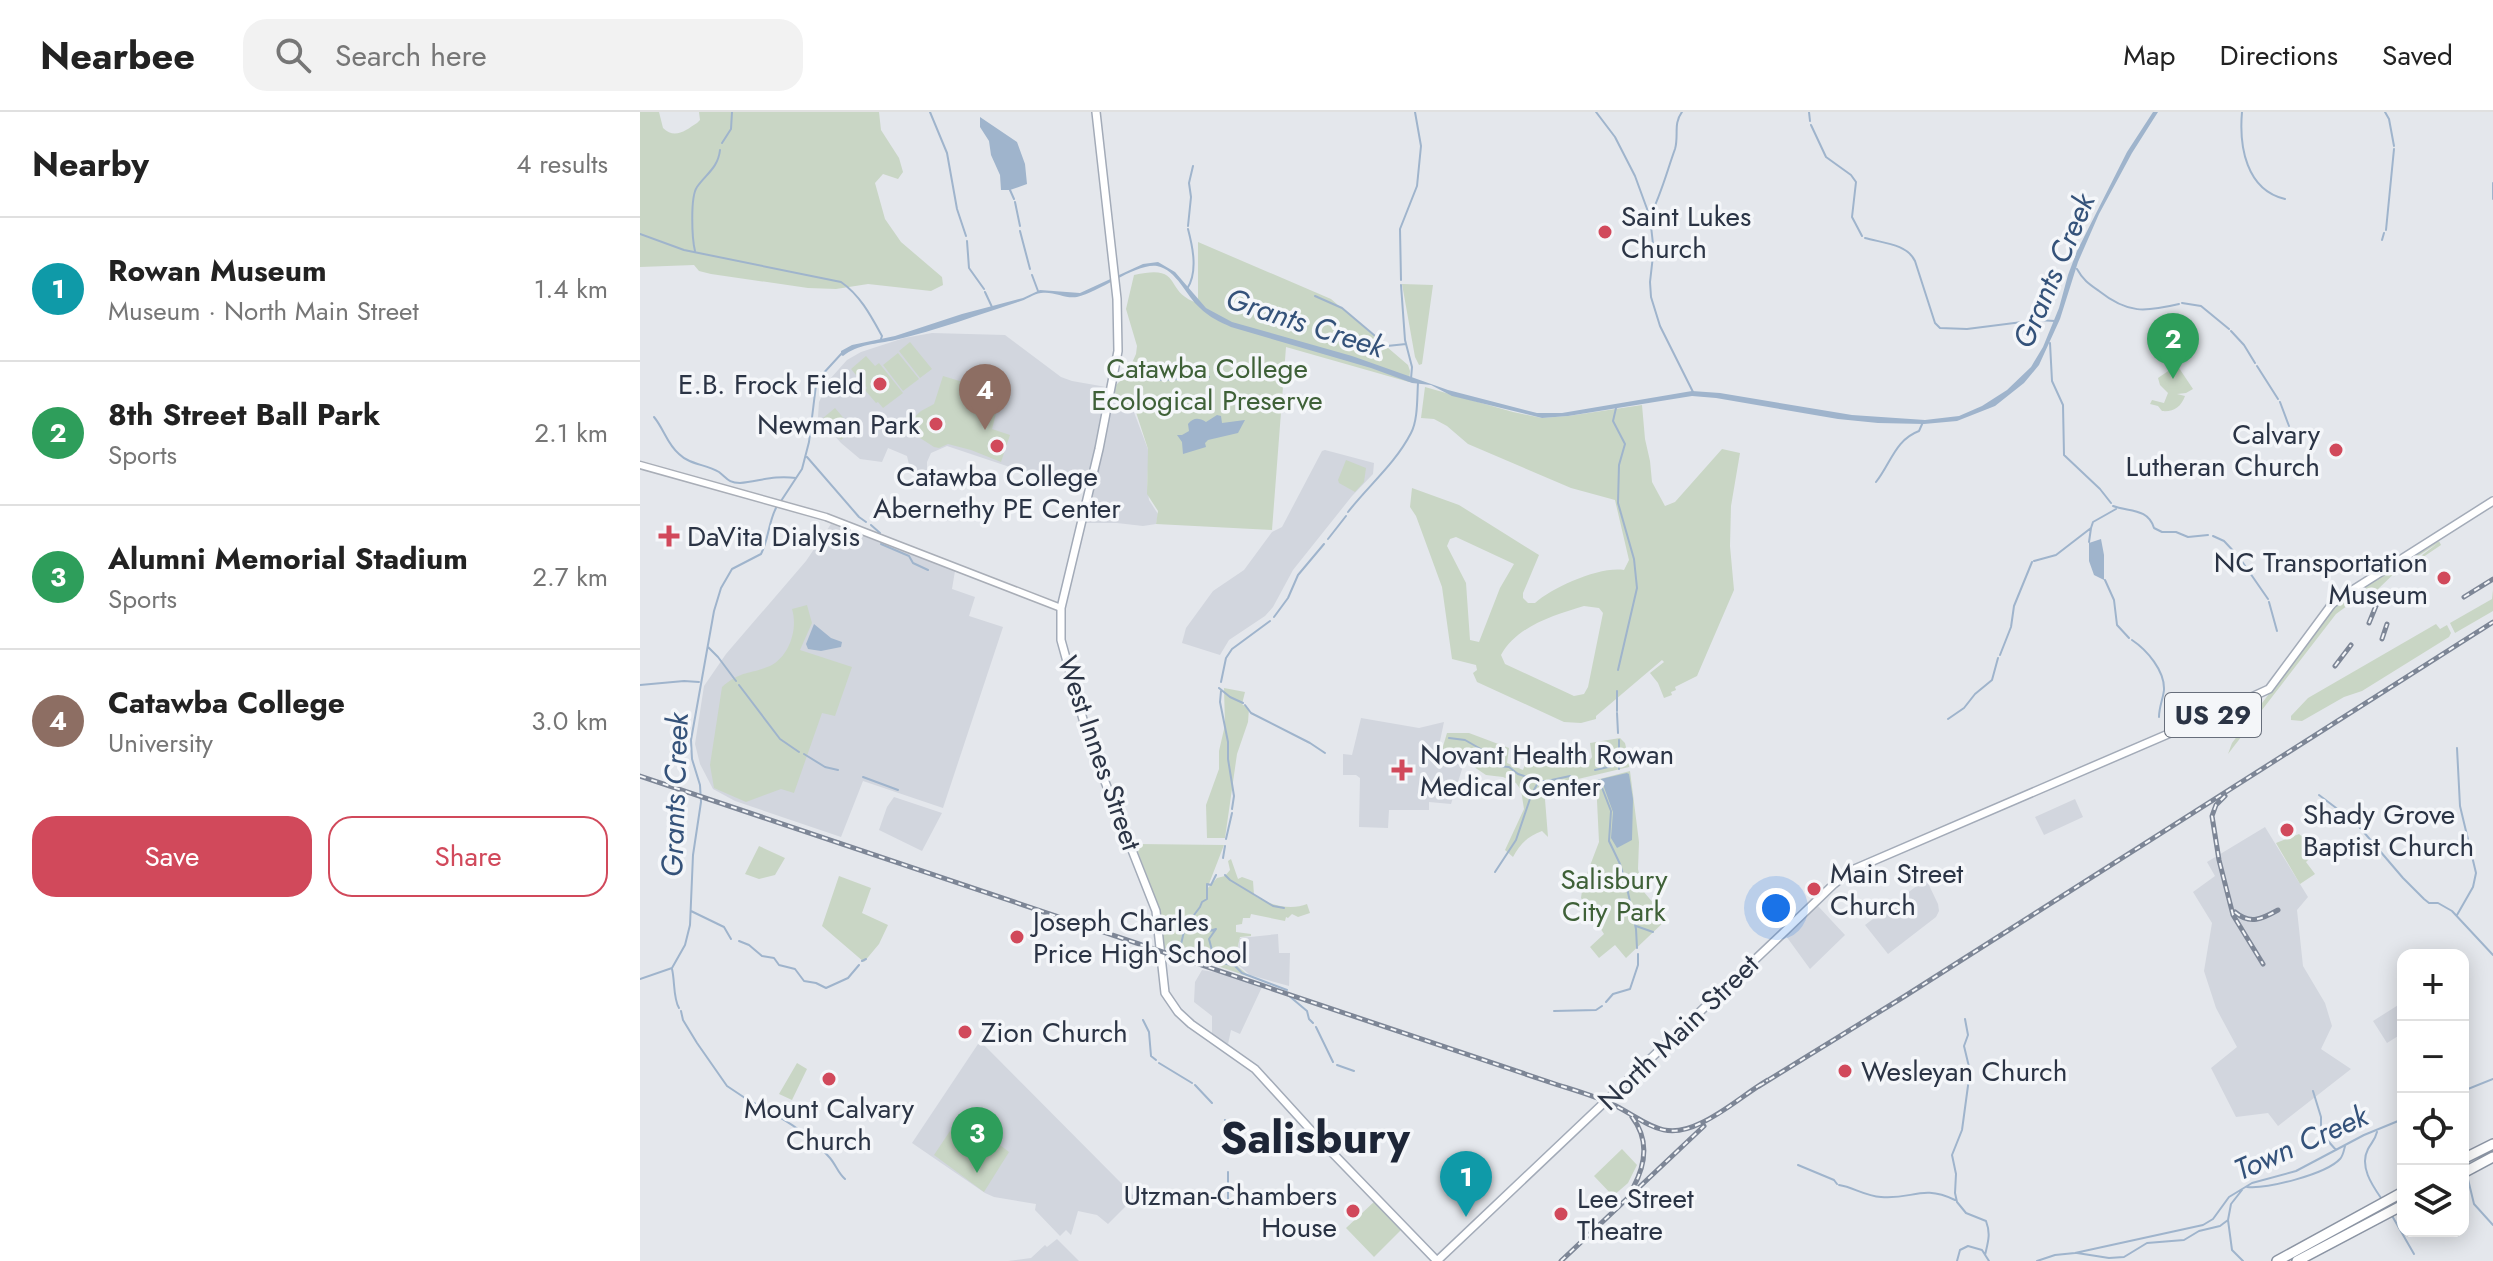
<!DOCTYPE html>
<meta charset="utf-8">
<style>
body{margin:0;font-family:Jost,sans-serif;background:#f2f2f2;color:#222}
.controls{position:absolute;right:24px;bottom:24px;display:grid;overflow:hidden;border-radius:16px;box-shadow:0 4px 20px #0003}
.controls button{width:72px;height:72px;display:grid;place-items:center;padding:0;border:0;border-bottom:2px solid #e0e0e0;background:#fff;color:#222;font:40px sans-serif}
.you{position:absolute;left:1136px;top:796px;width:28px;height:28px;margin:-20px;border:6px solid #fff;border-radius:50%;background:#1a73e8;box-shadow:0 0 0 12px #1a73e833}
.badge{display:grid;place-items:center;width:52px;height:52px;border-radius:50%;background:#d1495b;color:#fff;font-size:26px;font-weight:700}
.pin{position:absolute;translate:-50% -66px;filter:drop-shadow(0 2px 4px #0008)}
.pin::after{content:'';position:absolute;top:42px;width:28px;height:24px;background:inherit;clip-path:polygon(0 0,100% 0,50% 100%)}
.list{margin:0;padding:0;list-style:none}
h2{display:flex;justify-content:space-between;align-items:center;height:104px;margin:0;padding:0 32px;font-size:34px}
h2 small{font-size:26px;font-weight:400;color:#767676}
.list li{display:grid;grid-template-columns:52px 1fr auto;gap:24px;align-items:center;box-sizing:border-box;height:144px;padding:0 32px;border-top:2px solid #e0e0e0}
.list b{display:block;font-size:30px;white-space:nowrap}
.list p{margin:0;font-size:26px;white-space:nowrap;color:#767676}
.list em{font-size:26px;font-style:normal;color:#767676}
.actions{display:flex;gap:16px;padding:24px 32px}
.actions a{flex:1;padding:18px 0;border:2px solid #d1495b;border-radius:24px;text-align:center;font-size:28px;color:#d1495b}
.actions .main{background:#d1495b;color:#fff}
.icon{flex:none;width:44px;height:44px;fill:none;stroke:currentColor;stroke-width:2;stroke-linecap:round;stroke-linejoin:round}
.map{position:relative;flex:none;width:1853px;height:1149px;overflow:hidden}
header{display:flex;align-items:center;gap:48px;box-sizing:border-box;height:112px;padding:0 40px;background:#fff;border-bottom:2px solid #e0e0e0}
header strong{font-size:38px}
nav{display:flex;gap:44px;margin-inline-start:auto;font-size:28px}
.search{width:560px;height:72px;background:#f2f2f2;display:flex;align-items:center;gap:20px;box-sizing:border-box;padding:0 28px;border-radius:24px;color:#767676;font-size:30px}
main{display:flex}
aside{flex:1;background:#fff}
.map>svg:first-child{display:block}
</style>
<header>
<strong>Nearbee</strong>
<div class="search"><svg class="icon" aria-label="search" viewBox="0 0 24 24"><circle cx="10" cy="10" r="6"/><path d="M15 15l6 6"/></svg>Search here</div>
<nav><a>Map</a><a>Directions</a><a>Saved</a></nav>
</header>
<main>
<aside>
<h2>Nearby<small>4 results</small></h2>
<ul class="list">
<li><span class="badge" style="background:#0f9aa8">1</span><div><b>Rowan Museum</b><p>Museum · North Main Street</p></div><em>1.4 km</em></li>
<li><span class="badge" style="background:#2e9e5b">2</span><div><b>8th Street Ball Park</b><p>Sports</p></div><em>2.1 km</em></li>
<li><span class="badge" style="background:#2e9e5b">3</span><div><b>Alumni Memorial Stadium</b><p>Sports</p></div><em>2.7 km</em></li>
<li><span class="badge" style="background:#8d6e63">4</span><div><b>Catawba College</b><p>University</p></div><em>3.0 km</em></li>
</ul>
<div class="actions"><a class="main">Save</a><a>Share</a></div>
</aside>
<div class="map">
<svg width="1853" height="1149" viewBox="0 0 1853 1149">
<rect width="100%" height="100%" fill="#e4e7ec"/>
<path fill="#d2d6de" d="M292,221L365,223L421,265L432,269L472,276L466,289L492,295L509,340L507,372L509,388L518,402L516,412L503,414L477,411H444L450,382L307,334L291,341L287,350V362L282,365L271,361L267,344L248,336L242,350L220,347L201,331L178,305L179,290L190,267L207,248L221,240L264,226Z
M685,338L734,351L733,362L712,384L653,458L633,495L625,504L589,528L580,543L542,531L546,516L573,479L604,458L632,420L642,415L682,339Z
M191,412L315,459L312,477L335,485L329,504L363,515L303,696L223,669L201,725L95,689L73,677L60,652L55,632L64,574L86,542L166,449Z
M721,606L779,616L804,610L797,643L823,654L811,692L789,690V698H749L748,716L719,715L720,666L716,663H703V642L712,643Z
M254,685L302,701L282,739L239,718L247,695Z
M1435,687L1443,705L1404,723L1395,705Z
M1625,715L1668,785L1657,798L1663,854L1685,891L1692,914L1681,937L1711,957L1638,1014L1628,1001L1596,1005L1571,956L1597,935L1576,896L1564,859L1572,811L1553,780L1575,764L1567,750Z
M1286,767L1298,792L1299,799L1296,805L1248,842L1225,813Z
M1178,794L1205,823L1170,857L1146,824Z
M638,822L639,841H650L649,874L610,863L595,850L600,826Z
M562,858L586,862L622,875L600,922L591,918L588,932L572,922V904L554,890L555,870Z
M1763,890V921L1747,931L1733,909Z
M340,929L495,1085L468,1112L457,1103L438,1099L431,1123L426,1118L420,1124L395,1098L396,1092L354,1085L345,1081L272,1031Z
M417,1127L439,1149H368L391,1146L405,1133L407,1135Z"/>
<path fill="#c9d6c5" fill-rule="evenodd" d="M0,0H19L23,16C35,28 46,18 57,11L60,8L59,0H239L241,18L259,46L263,60L258,67L243,62L235,71L245,107L261,130L302,165L303,173L291,179L228,172L196,177L168,176L71,162L59,159L54,153L0,155Z
M558,130L691,187L768,253L770,259L769,270L646,235L632,418L516,412L518,399L507,382L508,337L494,294L471,289L473,276L487,262L496,242L497,234L486,197L494,163C545,151 522,180 558,191Z
M762,172L793,173L782,252L779,253L775,245Z
M270,230L292,257L280,266L259,239Z
M258,241L279,267L263,279L243,253Z
M226,244L235,254L239,251L263,281L243,296L238,290L236,291L225,278L227,276L211,257Z
M1537,253L1553,277L1546,281L1537,282L1545,284C1541,295 1534,300 1522,299L1518,294L1510,292L1512,288L1524,291L1528,281L1520,273L1518,266Z
M303,264L323,270L338,269L344,274L347,273L358,294L352,317L370,323L361,350L331,338L308,332L299,336L294,335L277,324L270,309L281,299L294,292Z
M785,275L873,300L902,306L928,304L1002,293L1005,327L1010,349L1012,370L1025,394L1035,390L1082,337L1100,341L1091,394L1090,434L1094,478L1057,564L1035,575L1036,578L1031,580L1032,583L1024,586L1018,571L1010,561L1024,550L1022,548L956,604V607L941,611L924,610L837,570L833,561L837,558L836,553L812,547L802,475L776,404L770,395L772,376L819,393L899,443L883,481V486L888,491H895C913,475 960,454 984,458L989,448L975,388L931,376L828,332L807,314L794,307L781,306ZM816,425L874,452L860,476L839,530L830,528L826,471L807,434L810,427ZM944,494L959,496L963,501L948,575L944,582L934,584L865,552L861,543C877,514 914,503 944,494Z
M195,296L213,317L201,328L183,306Z
M706,348L726,356L724,370L715,380L699,371L698,368Z
M1799,429L1801,433L1752,466L1798,431L1761,455L1737,478L1712,493L1711,491L1696,502L1588,642L1592,631L1695,494Z
M1853,478V499L1815,521L1810,511L1852,487Z
M167,493L172,511L160,538L212,555L195,604L182,601L154,681L141,677L106,690L74,676L70,653L82,575C102,558 108,563 130,554C150,544 158,516 152,497Z
M1796,512L1800,517L1807,513L1811,521L1809,525L1722,579L1704,585L1662,609L1651,608V604L1668,586Z
M584,576L605,580L602,592L609,597L608,610L597,642L585,726H567L566,693L579,657V639L585,613Z
M807,621H829L869,636L867,651L883,658L888,644L917,650L949,649L952,645L950,631L980,626L985,631L990,653L989,655L904,675L908,725L902,719C888,724 880,732 873,745L865,738L884,697L881,678L876,671L863,665L846,663L834,655L801,641Z
M990,659L999,730L998,757L1003,779L1027,807L986,846L975,833L959,846L950,835L964,822L941,786L943,772L959,730L956,668Z
M1659,722L1678,738L1666,750L1675,762L1660,772L1636,731Z
M498,732L584,733L567,777L577,766L585,764L590,758L588,749L591,747L598,767L602,765L613,769L614,783C627,793 651,799 667,792L670,801L658,805L652,802L648,806L646,805L645,809L611,802L610,806H603L602,812L596,813V820L611,822V824L600,825L594,851L610,865L524,836L516,787L496,735Z
M119,734L145,746L135,763L119,767L105,762Z
M199,764L231,776L222,801L248,813L239,832L224,850L182,814Z
M157,951L167,957L152,988L139,982Z
M316,1010L335,1014L369,1040L344,1080L294,1043Z
M982,1037L997,1053L988,1071L973,1084L954,1064Z
M735,1089L762,1117L734,1145L706,1116Z"/>
<path fill="#9fb4cc" d="M1513,0H1518L1492,41L1459,102L1438,150L1420,207L1399,253L1384,271L1355,294L1317,309L1284,312L1238,311L1198,307L1076,286L1052,284L928,304L902,306L812,284L791,273L772,271L731,256L591,215C580,210 569,205 560,196C546,184 537,158 517,154C496,151 460,180 437,185C425,187 414,179 401,181C393,182 386,188 378,190C338,203 297,218 255,228C237,232 218,232 203,244L201,243V239L212,233L255,224L322,202L383,186L400,178L440,181L503,152L518,150L535,160L566,196L592,210L712,244L808,278L897,301H922L1052,279L1080,281L1212,303L1285,308L1319,304L1342,294L1367,278L1391,255L1403,235L1419,196L1428,163L1437,139L1487,40Z
M340,5L377,30L385,52L387,72L370,78H361L360,63L351,43L349,29L340,15Z
M577,303L581,304L582,311L605,308L598,321L568,328L565,331L566,335L543,342L542,330L537,323H542L549,319L548,312C554,305 559,306 566,310Z
M1461,427L1464,443V468L1454,463L1449,449V431Z
M174,512L191,526L202,530L201,535L181,539L168,537L166,532Z
M987,661L989,662L993,687L992,728L977,736L971,726L973,700L961,667Z"/>
<g fill="none" stroke-linecap="round" stroke-linejoin="round">
<path stroke="#9fb4cc" stroke-width="2" d="M290,0L307,41L317,97L326,124
M956,0L975,25L995,64L1010,105L1013,132
M1169,0L1170,9
M1602,0C1599,34 1606,78 1645,87
M1745,0L1749,7L1754,34
M1171,13L1186,45L1211,63L1216,70L1212,105L1222,124
M82,31L91,17L92,0
M1853,71V87
M370,78L374,87
M375,90L380,114
M1010,104C1021,83 1027,59 1035,37C1039,23 1033,12 1042,0
M548,114L551,85L549,71L553,54
M1746,118L1754,37
M380,119L390,157
M0,122L44,138L201,170C220,183 231,204 242,224L241,227
M1225,126C1243,131 1267,132 1275,149L1295,211L1300,216L1327,217L1397,208L1415,209
M1742,128L1744,121
M327,129L329,156L344,177
M1014,135L1010,170L1011,185L1020,214L1053,280
M55,139C52,127 50,85 57,75C66,62 78,56 80,38
M1437,157C1443,168 1449,172 1459,179C1488,202 1505,200 1539,192
M392,163L398,179
M761,168L760,117L777,74L781,34L775,0
M761,173L765,228L772,255L771,267
M547,177C558,160 553,136 548,117
M345,180L352,195
M675,184L702,196L747,234L766,232
M1542,191L1561,194L1589,217
M1591,219L1604,233L1615,251
M1410,231L1412,269L1423,293L1424,343L1460,377L1471,391
M1617,254L1638,287
M509,266L522,268L569,265
M1640,290L1649,314
M976,296L973,309L985,332L979,353L978,391L994,447L997,476L978,558
M14,305C24,317 27,332 39,342C50,353 66,352 79,360C87,366 88,371 100,371C120,369 134,363 156,366
M167,345L219,405L226,410
M1236,370C1251,351 1255,328 1279,319L1283,310
M141,389L162,357L169,330L176,273L180,265L202,241
M1473,394C1489,400 1508,396 1514,416L1522,420H1536L1548,425L1568,423
M708,400C729,373 755,352 771,321C778,308 777,286 778,271
M231,413L240,421
M1573,424L1584,429L1599,445
M688,427L706,404
M1449,430L1451,416
M241,432L269,444L273,451L288,458
M1601,448L1628,487
M1394,449L1416,443L1451,416L1453,410L1476,397
M1465,468L1474,488L1477,513L1489,526
M1629,490L1637,519
M634,505L648,486L658,463L684,432
M1492,528C1507,538 1525,559 1524,578C1523,587 1519,595 1519,605
M68,535L78,545L96,569
M1360,543L1371,515L1374,494L1392,450
M581,570L586,546L592,537L630,509
M0,573L44,569L59,570
M99,573L140,627L159,640
M579,576L590,585L603,591
M581,579L580,590L588,630V647L594,684L592,697
M977,579V599
M605,593L611,601L670,631L685,641
M977,601L978,621
M1308,607L1324,596L1335,582L1352,568L1358,546
M809,626L825,628L846,640L853,653L857,654L869,655L878,662L899,669
M1817,636L1820,694L1836,761L1833,775L1817,803
M164,642L185,655L198,658
M979,657V628
M955,658L977,653
M223,665L258,678
M959,668L971,699L969,729L980,752L987,776L996,817L997,836
M894,678L899,669H907L930,664
M1679,683L1716,711L1763,766L1784,787L1789,791H1798L1812,799L1853,843
M586,727L592,701
M583,746L585,734
M855,760L876,728L892,681
M585,763L590,768L633,794L644,796
M51,799L84,815L91,827
M551,808C559,816 564,822 576,817L569,827L574,846L579,850L595,854L602,861L647,878
M996,814L1013,820
M99,829L109,833L122,844L134,846L139,853L155,857L164,869L176,871L186,876L208,866L219,853
M539,841L545,815L560,795L562,790L567,787V772L571,773L576,763
M222,849L226,847
M32,857C35,869 33,886 39,896
M0,867L32,856L45,833L50,813L53,743L61,690L60,673L52,647L51,628L74,499L81,476L92,457L121,442C129,427 128,410 137,394
M648,883L667,899L669,907L673,911
M966,890L973,882L990,877L998,853V842
M41,899L43,908L57,931L87,974L105,986
M914,899L956,898L962,894
M1325,907L1328,923L1324,934L1330,959L1322,1018L1312,1043L1316,1062L1315,1081L1317,1090L1326,1101L1346,1109C1351,1122 1348,1130 1345,1143
M503,908L509,920L511,944L516,948
M676,915L693,950
M519,951L552,971
M697,953L714,959
M555,973L572,991
M1673,979L1681,1005V1021L1696,1038
M1823,979L1853,967
M110,989C139,1004 168,1020 190,1046C196,1053 198,1061 205,1067
M585,1008L593,1023V1043
M1737,1020C1735,1028 1732,1030 1728,1037C1719,1054 1732,1073 1741,1086
M1158,1053L1194,1068L1197,1072
M588,1060V1096
M1827,1063L1834,1092L1853,1113
M1199,1073C1213,1075 1225,1084 1241,1085C1273,1088 1281,1072 1315,1088
M1607,1075C1628,1077 1686,1062 1700,1047C1703,1044 1704,1038 1705,1034
M1602,1078L1591,1092L1588,1108L1592,1138L1603,1149
M1751,1102L1774,1142
M1437,1141L1469,1146L1484,1145L1507,1131L1544,1128L1559,1119L1580,1114L1588,1108
M1317,1149L1320,1138L1328,1134L1342,1138L1349,1149
M1397,1149L1415,1143L1435,1141L1563,1113L1573,1107L1589,1085L1612,1071L1656,1059L1724,1023L1763,1007"/>
<defs>
<path id="secondary" d="M0,353L186,405L421,496"/>
<path id="primary" d="M456,0L477,187L478,239L459,337L421,496V528L444,611L458,652L516,799L525,881L538,900L551,912L615,957L678,1026L797,1149
M797,1149L1142,822L1194,772L1212,758L1577,601L1629,577L1692,492L1700,486L1853,389"/>
<path id="highway" d="M1823,1047L1853,1032
M1823,1061L1853,1045
M1637,1149L1763,1080
M1657,1149L1763,1093"/>
</defs>
<use href="#secondary" stroke="#a9aeb7" stroke-width="9"/>
<use href="#primary" stroke="#a3abb8" stroke-width="10"/>
<use href="#highway" stroke="#8b94a3" stroke-width="12"/>
<use href="#secondary" stroke="#fff" stroke-width="6"/>
<use href="#primary" stroke="#fff" stroke-width="7"/>
<use href="#highway" stroke="#fff" stroke-width="9"/>
<defs>
<path id="rail" d="M1824,485L1853,467
M1729,511L1740,484
M1742,527L1747,512
M1695,554L1711,533
M0,664L918,973C937,979 958,985 976,994C1007,1010 1023,1030 1061,1011C1085,1000 1106,981 1128,968
M1585,684L1576,693L1572,704L1579,748L1593,803L1623,852
M1595,800C1610,813 1622,807 1638,798
M1119,974L1265,884L1853,510
M992,1005C1009,1027 1006,1052 993,1076
M921,1149L1064,1014"/>
</defs>
<use href="#rail" stroke="#7d8696" stroke-width="5"/>
<use href="#rail" stroke="#f4f6f9" stroke-width="2" stroke-dasharray="6" stroke-linecap="butt"/>
</g>
<g fill="#d1495b" stroke="#f4f6f9" stroke-width="3">
<circle cx="965" cy="120" r="8"/>
<circle cx="240" cy="272" r="8"/>
<circle cx="296" cy="312" r="8"/>
<circle cx="357" cy="334" r="8"/>
<circle cx="1696" cy="338" r="8"/>
<path d="M25 412h8v8h8v8h-8v8h-8v-8h-8v-8h8z"/>
<circle cx="1804" cy="466" r="8"/>
<path d="M758 646h8v8h8v8h-8v8h-8v-8h-8v-8h8z"/>
<circle cx="1647" cy="718" r="8"/>
<circle cx="1174" cy="777" r="8"/>
<circle cx="377" cy="825" r="8"/>
<circle cx="325" cy="920" r="8"/>
<circle cx="1205" cy="959" r="8"/>
<circle cx="189" cy="967" r="8"/>
<circle cx="713" cy="1099" r="8"/>
<circle cx="921" cy="1102" r="8"/>
</g>
<g text-anchor="middle" stroke-width="7" stroke-linejoin="round" paint-order="stroke">
<rect fill="#f4f6f9" stroke="#676e7b" stroke-width="2" x="1525" y="581" width="96" height="44" rx="6"/>
<g font-size="26" font-weight="bold" fill="#2b3445">
<text x="1573" y="612">US 29</text>
</g>
<g font-size="28" fill="#2b3445" stroke="#f4f6f9" text-anchor="start">
<text x="981" y="114">Saint Lukes<tspan x="981" dy="32">Church</tspan></text>
<text x="224" y="282" text-anchor="end">E.B. Frock Field</text>
<text x="280" y="322" text-anchor="end">Newman Park</text>
<text x="1680" y="332" text-anchor="end">Calvary<tspan x="1680" dy="32">Lutheran Church</tspan></text>
<text x="357" y="374" text-anchor="middle">Catawba College<tspan x="357" dy="32">Abernethy PE Center</tspan></text>
<text x="47" y="434">DaVita Dialysis</text>
<text x="1788" y="460" text-anchor="end">NC Transportation<tspan x="1788" dy="32">Museum</tspan></text>
<text x="780" y="652">Novant Health Rowan<tspan x="780" dy="32">Medical Center</tspan></text>
<text x="1663" y="712">Shady Grove<tspan x="1663" dy="32">Baptist Church</tspan></text>
<text x="1190" y="771">Main Street<tspan x="1190" dy="32">Church</tspan></text>
<text x="393" y="819">Joseph Charles<tspan x="393" dy="32">Price High School</tspan></text>
<text x="341" y="930">Zion Church</text>
<text x="1221" y="969">Wesleyan Church</text>
<text x="189" y="1006" text-anchor="middle">Mount Calvary<tspan x="189" dy="32">Church</tspan></text>
<text x="697" y="1093" text-anchor="end">Utzman-Chambers<tspan x="697" dy="32">House</tspan></text>
<text x="937" y="1096">Lee Street<tspan x="937" dy="32">Theatre</tspan></text>
</g>
<g font-size="28" fill="#3f6138" stroke="#f4f6f9">
<text x="567" y="266">Catawba College<tspan x="567" dy="32">Ecological Preserve</tspan></text>
<text x="974" y="777">Salisbury<tspan x="974" dy="32">City Park</tspan></text>
</g>
<g font-size="28" fill="#2b3445" stroke="#f4f6f9">
<text transform="translate(460 641) rotate(71)" y="10">West Innes Street</text>
<text transform="translate(1038 920) rotate(-44)" y="10">North Main Street</text>
</g>
<g font-size="30" font-style="italic" fill="#34527a" stroke="#f4f6f9">
<text transform="translate(1414 159) rotate(-67)" y="10">Grants Creek</text>
<text transform="translate(665 211) rotate(18)" y="10">Grants Creek</text>
<text transform="translate(35 683) rotate(-88)" y="10">Grants Creek</text>
<text transform="translate(1661 1031) rotate(-24)" y="10">Town Creek</text>
</g>
<g font-size="44" font-weight="bold" fill="#1d2536" stroke="#f4f6f9">
<text x="675" y="1041">Salisbury</text>
</g>
</g>
</svg>
<div class="controls">
<button>+</button>
<button>−</button>
<button><svg class="icon" aria-label="locate" viewBox="0 0 24 24"><circle cx="12" cy="12" r="6"/><path d="M12 2v4M12 18v4M2 12h4M18 12h4"/></svg></button>
<button><svg class="icon" aria-label="layers" viewBox="0 0 24 24"><path d="M12 4l9 5-9 5-9-5zM3 14l9 5 9-5"/></svg></button>
</div>
<div class="you"></div>
<div class="pin badge" style="left:826px;top:1105px;background:#0f9aa8">1</div>
<div class="pin badge" style="left:1533px;top:267px;background:#2e9e5b">2</div>
<div class="pin badge" style="left:337px;top:1061px;background:#2e9e5b">3</div>
<div class="pin badge" style="left:345px;top:318px;background:#8d6e63">4</div>
</div>
</main>
